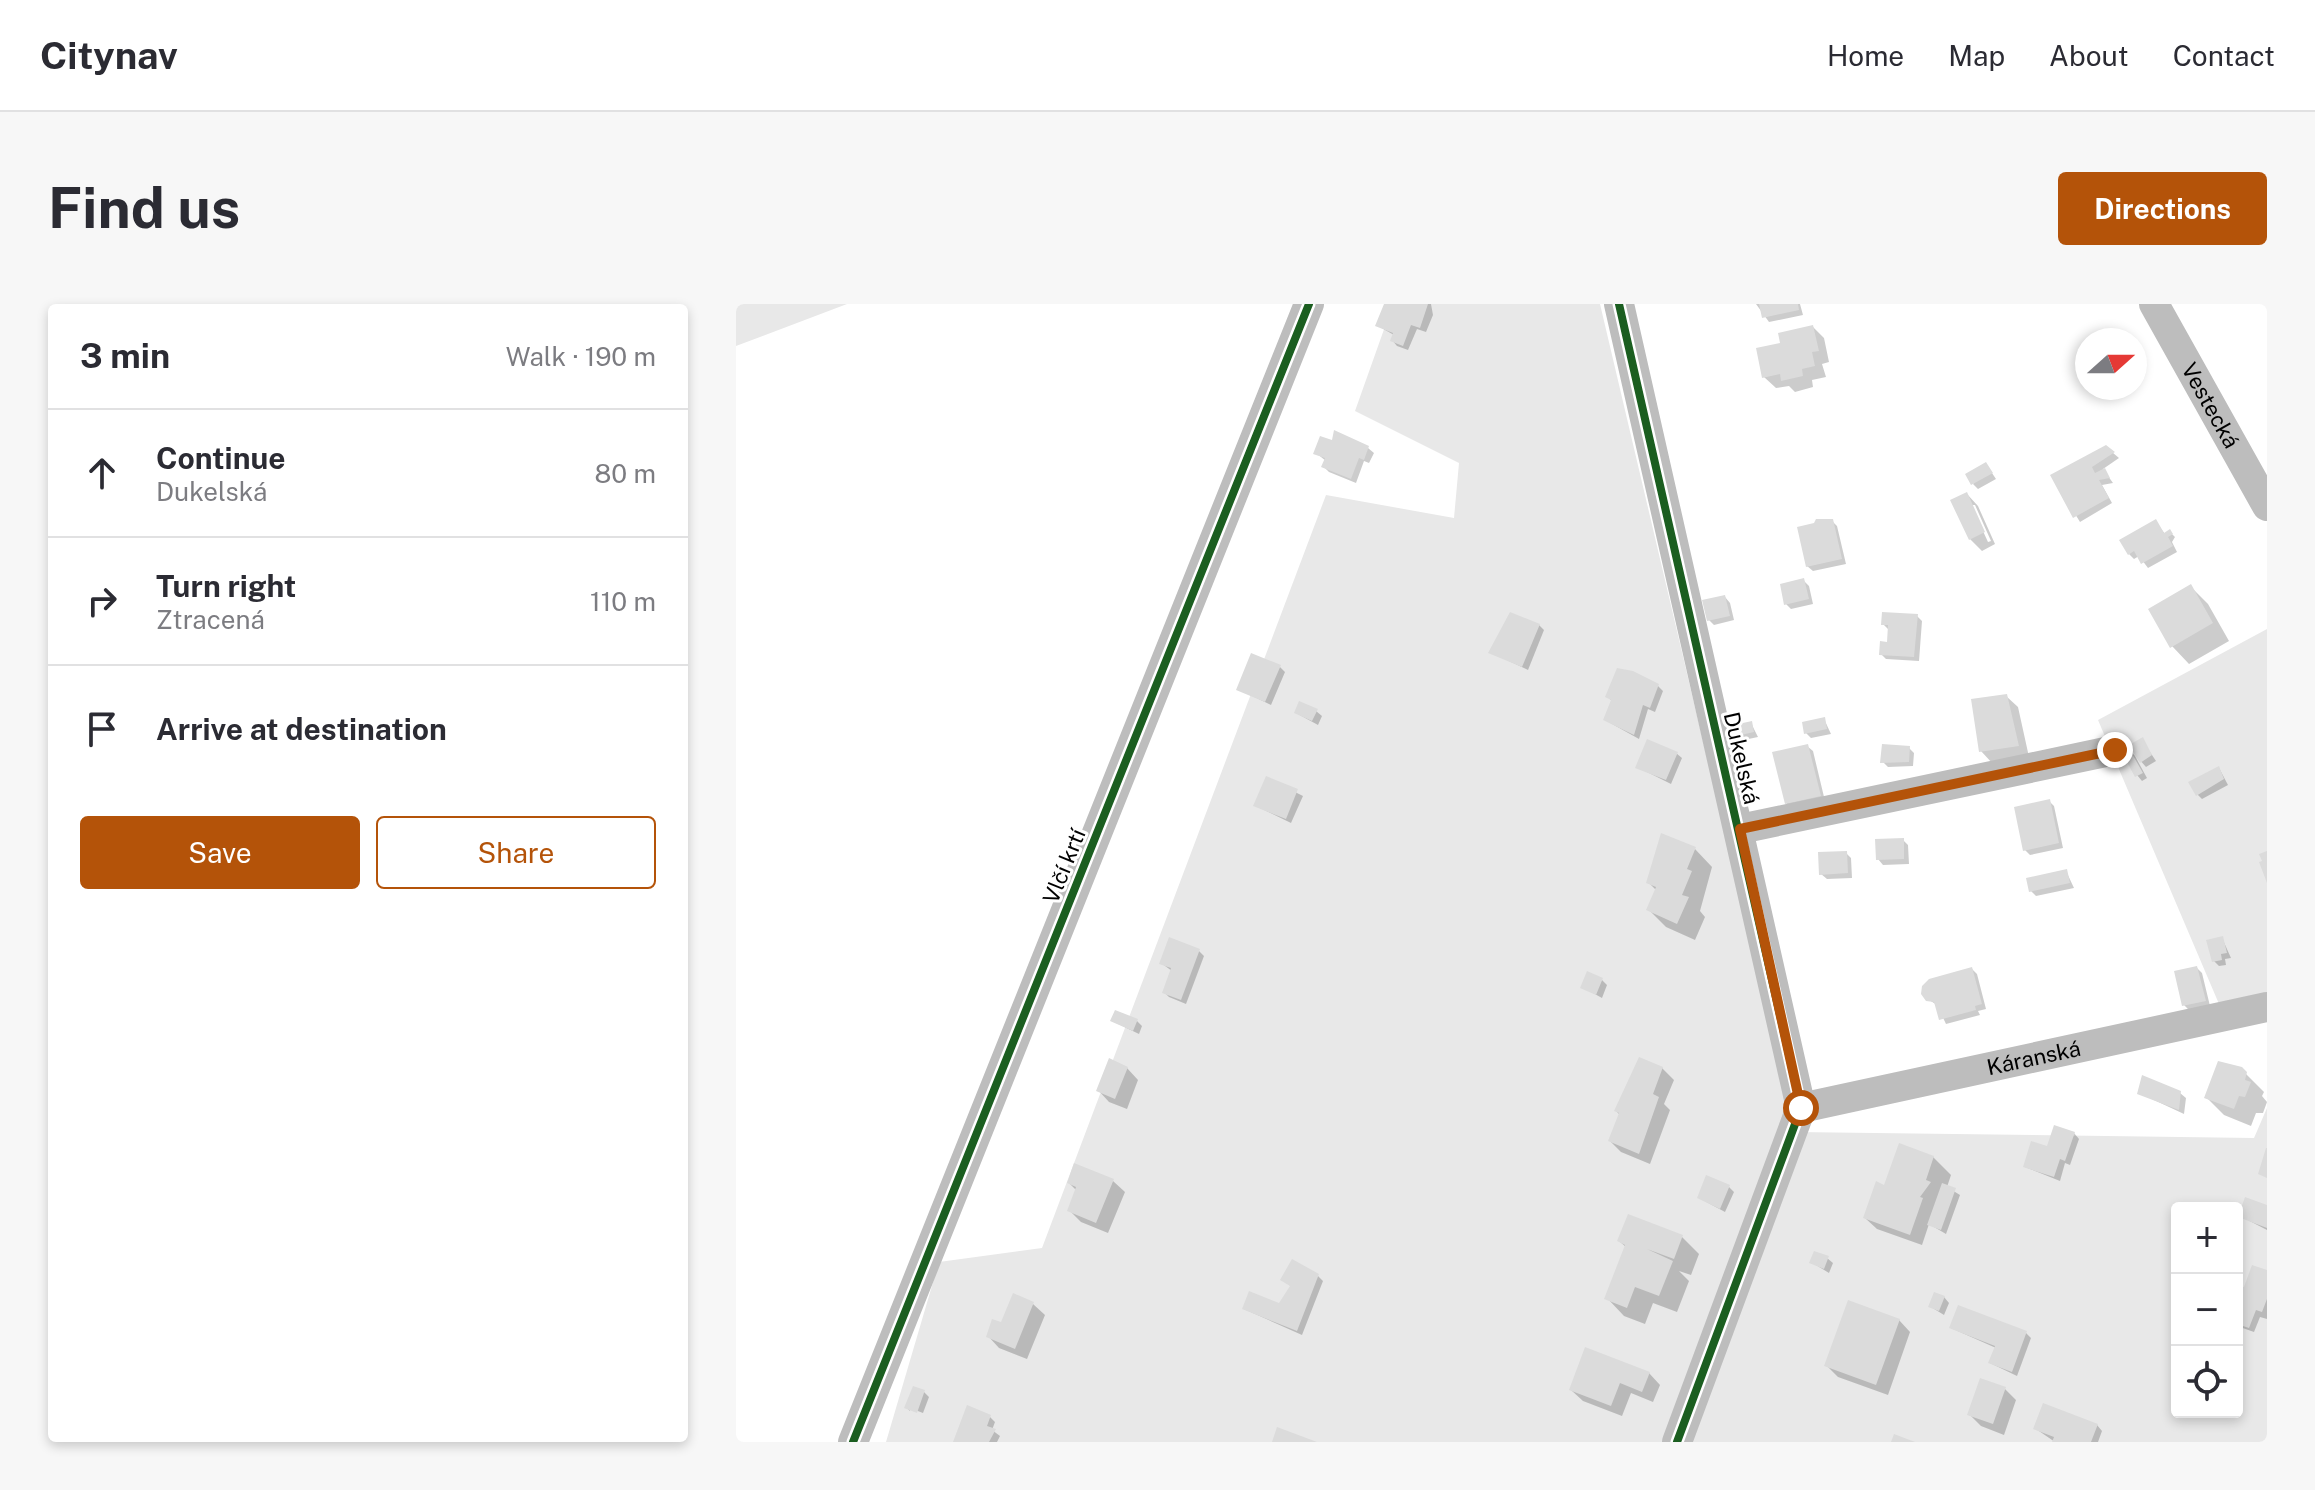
<!DOCTYPE html>
<meta charset="utf-8">
<style>
body{margin:0;font-family:"Public Sans",sans-serif;background:#f7f7f7;color:#2b2b33}
.controls{position:absolute;right:24px;bottom:24px;display:grid;overflow:hidden;border-radius:8px;box-shadow:0 4px 12px #0003}
.controls button{width:72px;height:72px;display:grid;place-items:center;padding:0;border:0;border-bottom:2px solid #e1e1e2;background:#fff;color:#2b2b33;font:40px sans-serif}
.compass{position:absolute;left:1339px;top:24px;width:72px;height:72px;border-radius:50%;background:#fff;box-shadow:0 4px 12px #0003;rotate:69deg}
.stop{position:absolute;width:24px;height:24px;margin:-18px;border:6px solid #b45309;border-radius:50%;background:#fff}
.stop.end{background:#b45309;border-color:#fff;box-shadow:0 2px 8px #0008}
.list{margin:0;padding:0;list-style:none}
h2{display:flex;justify-content:space-between;align-items:center;height:104px;margin:0;padding:0 32px;font-size:34px}
h2 small{font-size:26px;font-weight:400;color:#7c7c81}
.list li{display:grid;grid-template-columns:52px 1fr auto;gap:24px;align-items:center;box-sizing:border-box;height:128px;padding:0 32px;border-top:2px solid #e1e1e2}
.list b{display:block;font-size:30px;white-space:nowrap}
.list p{margin:0;font-size:26px;white-space:nowrap;color:#7c7c81}
.list em{font-size:26px;font-style:normal;color:#7c7c81}
.actions{display:flex;gap:16px;padding:24px 32px}
.actions a{flex:1;padding:18px 0;border:2px solid #b45309;border-radius:8px;text-align:center;font-size:28px;color:#b45309}
.actions .main{background:#b45309;color:#fff}
.icon{flex:none;width:44px;height:44px;fill:none;stroke:currentColor;stroke-width:2;stroke-linecap:round;stroke-linejoin:round}
.map{position:relative;flex:none;width:1531px;height:1138px;overflow:hidden;border-radius:8px}
header{display:flex;align-items:center;gap:48px;box-sizing:border-box;height:112px;padding:0 40px;background:#fff;border-bottom:2px solid #e1e1e2}
header strong{font-size:38px}
nav{display:flex;gap:44px;margin-inline-start:auto;font-size:28px}
.intro{display:flex;align-items:center;justify-content:space-between;box-sizing:border-box;height:192px;padding:0 48px}
h1{margin:0;font-size:56px}
.button{padding:20px 36px;border-radius:8px;background:#b45309;color:#fff;font-size:28px;font-weight:700}
main{display:flex;gap:48px;padding:0 48px}
aside{flex:1;background:#fff;border-radius:8px;box-shadow:0 4px 12px #0003}
.map>svg:first-child{display:block}
</style>
<header>
<strong>Citynav</strong>
<nav><a>Home</a><a>Map</a><a>About</a><a>Contact</a></nav>
</header>
<div class="intro"><h1>Find us</h1><a class="button">Directions</a></div>
<main>
<aside>
<h2>3 min<small>Walk · 190 m</small></h2>
<ul class="list">
<li><svg class="icon" aria-label="ahead" viewBox="0 0 24 24"><path d="M12 20V5M6 11l6-6 6 6"/></svg><div><b>Continue</b><p>Dukelská</p></div><em>80 m</em></li>
<li><svg class="icon" aria-label="right" viewBox="0 0 24 24"><path d="M7 20v-9h11M14 6l5 5-5 5"/></svg><div><b>Turn right</b><p>Ztracená</p></div><em>110 m</em></li>
<li><svg class="icon" aria-label="arrive" viewBox="0 0 24 24"><path d="M6 21V4h12l-3 4 3 4H6"/></svg><div><b>Arrive at destination</b></div></li>
</ul>
<div class="actions"><a class="main">Save</a><a>Share</a></div>
</aside>
<div class="map">
<svg width="1531" height="1138" viewBox="0 0 1531 1138">
<rect width="100%" height="100%" fill="#fff"/>
<path fill="#e8e8e8" fill-rule="evenodd" d="M0,0H111L0,42Z
M657,0H864L1059,828L1518,834L1531,804V1138H150L203,958L306,944L590,191L718,214L723,159L619,107ZM1441,904H1501V1108H1441Z
M1531,325V698L1486,707L1362,416Z"/>
<path fill="#0003" fill-rule="evenodd" d="M650,0H695L697,11L690,28L681,25L672,46L661,42L656,36L658,31L642,22Z
M1020,0H1064L1067,11L1033,18Z
M1077,23L1088,34L1093,58L1086,60L1090,73L1076,76L1077,83L1059,88L1053,82L1040,84L1028,73L1046,40Z
M1370,143L1383,154L1367,165L1377,179L1366,181L1376,199L1344,218L1316,172Z
M632,144L638,149L633,159L628,157L620,179L593,168L588,163L590,157L580,149Z
M1250,160L1260,175L1242,185L1237,180Z
M1231,190L1242,202L1259,240L1246,247L1234,235ZM1235,201H1239L1255,237L1252,238Z
M1096,217L1101,222L1110,260L1077,267L1071,262Z
M1420,218L1429,230L1434,228L1439,233L1436,238L1441,248L1412,264L1403,252L1398,255L1393,250Z
M1067,276L1073,282L1077,300L1055,305L1050,300Z
M1455,283L1472,300L1493,337L1453,360L1436,342Z
M989,293L994,299L998,316L978,321L973,316Z
M1181,312L1186,317L1183,357L1150,355L1145,350L1153,340L1152,325L1147,320Z
M803,321L808,326L792,366L754,348Z
M543,362L549,368L535,401L502,385Z
M922,382L927,387L919,408L912,405L903,435L869,416L877,398L872,393Z
M1270,392L1282,403L1293,453L1256,459L1245,447Z
M580,407L586,412L582,421L560,409Z
M1088,415L1095,430L1075,434L1070,429Z
M1015,419L1022,433L1003,437L998,432Z
M1406,436L1420,457L1410,463L1402,454Z
M1071,442L1077,447L1089,497L1056,505L1050,499Z
M1391,443L1399,452L1411,474L1406,477L1401,471Z
M1173,444L1178,449L1177,462L1152,463L1147,458Z
M940,449L946,454L935,480L901,463Z
M1483,464L1492,481L1466,495L1461,490Z
M531,474L567,492L555,519L520,502Z
M1313,497L1318,502L1327,544L1294,551L1289,546Z
M1167,536L1172,541L1173,560L1147,561L1142,555Z
M959,545L976,563L964,607L969,613L959,636L930,623L913,606L920,586L912,578Z
M1110,549L1115,554L1116,574L1091,575L1085,570Z
M1330,567L1338,584L1300,592L1295,587Z
M1486,634L1495,654L1489,655L1490,661L1483,662L1478,657Z
M462,646L468,652L450,700L433,693L428,688L436,667L425,659Z
M1461,664L1466,669L1474,702L1453,706L1448,701Z
M1236,665L1241,670L1250,705L1242,707L1244,711L1210,720L1201,701L1190,694Z
M866,676L871,681L866,694L846,683Z
M376,717H401L406,722L403,730Z
M391,764L402,776L391,805L373,798L362,786Z
M926,764L938,776L928,800L934,806L914,860L885,848L874,837L884,811L880,807Z
M1505,765L1528,788L1526,792L1531,798L1527,809H1520L1515,822L1488,811L1470,793Z
M1403,789H1444L1450,794L1448,810Z
M1338,829L1343,835L1334,861L1329,859L1324,877L1289,863Z
M1197,853L1215,871L1211,883L1224,891L1210,930L1193,920L1186,941L1141,925L1129,914L1150,883Z
M377,877L389,888L372,929L345,918L333,906L341,887L333,879Z
M993,883L998,888L989,908L963,894Z
M1531,903V926L1504,912Z
M946,933L963,950L955,971L943,967L953,977L941,1008L917,999L909,1020L888,1012L871,994L890,943L883,937Z
M1091,954L1097,959L1093,969L1075,958Z
M1531,969V1015L1524,1013L1518,1028L1501,1022V983L1516,989Z
M582,972L587,977L566,1031L508,1005L544,1002L556,983L547,976Z
M1208,993L1213,999L1208,1011L1195,1003Z
M297,1000L309,1011L291,1055L263,1044L252,1032Z
M1163,1016L1174,1028L1152,1091L1102,1073L1090,1061Z
M1215,1024L1290,1029L1295,1034L1281,1072L1254,1059L1260,1044Z
M913,1069L924,1081L917,1098L895,1089L886,1112L847,1097L835,1086Z
M1269,1085L1280,1096L1268,1131L1245,1122L1234,1111Z
M188,1088L193,1093L187,1109L174,1104V1107L171,1104Z
M254,1113L259,1118L256,1126L264,1132L261,1138H218Z
M1361,1121L1366,1127L1362,1138H1319L1300,1125Z"/>
<path fill="#dbdbdb" d="M648,0H692L684,24L675,21L667,42L654,37L657,29L639,22Z
M1023,0H1062L1063,6L1026,14Z
M1077,21L1083,47L1076,48L1079,62L1066,65L1067,72L1045,77L1044,70L1026,74L1020,44L1044,39L1042,29Z
M598,126L633,142L628,156L623,154L615,175L585,163L589,154L577,150L584,132L596,136Z
M1370,141L1379,148L1356,163L1359,169L1369,164L1374,174L1363,176L1373,194L1337,214L1314,171Z
M1250,158L1257,169L1235,181L1229,170Z
M1231,188L1249,228L1233,236L1214,196Z
M1080,215H1097L1106,255L1070,263L1061,223L1078,219Z
M1420,215L1428,229L1434,225L1437,230L1432,233L1437,242L1405,260L1398,247L1392,251L1383,236Z
M1068,274L1073,295L1048,301L1044,280Z
M1455,280L1477,319L1434,344L1412,305Z
M989,291L994,312L971,317L966,296Z
M774,308L804,320L786,363L752,349Z
M1146,308L1182,310L1178,353L1143,351L1144,337L1151,338L1152,321H1145Z
M515,349L545,361L529,398L500,386Z
M881,364L897,367L923,380L914,404L907,401L898,431L867,416L875,396L869,393Z
M1271,390L1283,442L1243,448L1235,395Z
M563,397L582,405L576,417L558,409Z
M1089,413L1091,425L1068,430L1066,418Z
M1016,417L1018,428L996,433L993,422Z
M1407,433L1416,451L1404,459L1393,441Z
M911,435L942,448L930,476L899,464Z
M1072,440L1085,492L1049,500L1036,448Z
M1146,440L1174,442L1173,458L1144,459Z
M1391,441L1407,469L1399,473L1384,445Z
M1483,462L1488,475L1460,492L1452,478Z
M530,472L562,485L550,515L517,502Z
M1314,495L1323,539L1287,547L1278,503Z
M925,529L960,543L951,565L956,567L946,591L953,593L941,620L910,606L920,583L910,579Z
M1168,534V555L1140,556L1139,535Z
M1111,547L1112,569L1083,571L1082,548Z
M1531,547V579L1523,558L1526,557L1523,550Z
M1331,565L1334,579L1293,588L1290,574Z
M1487,632L1491,649L1485,650L1486,656L1476,658L1470,636Z
M433,633L464,645L445,696L426,689L435,664L423,660Z
M1461,662L1470,697L1446,702L1438,667Z
M1236,663L1246,700L1239,702L1240,706L1203,716L1198,698L1190,697L1185,690L1186,682L1193,675Z
M851,667L867,674L860,691L844,684Z
M379,706L402,715L397,727L374,717Z
M903,753L927,763L917,790L923,793L903,850L872,837L883,809L878,807Z
M373,754L392,763L379,795L360,787Z
M1482,757L1506,763L1511,768L1509,776L1515,778L1509,793L1503,792L1498,805L1468,794Z
M1406,771L1445,787L1443,806L1401,790Z
M1318,821L1339,828L1329,857L1324,855L1318,873L1287,863L1295,837L1311,842Z
M1163,839L1198,852L1190,876L1195,878L1184,893L1187,894L1174,931L1127,914L1140,877L1148,881Z
M1530,844H1531V874L1522,870Z
M338,859L378,875L360,919L331,907L340,883L331,879Z
M970,871L994,881L984,905L961,894Z
M1206,879L1220,884L1205,926L1191,921Z
M1509,893L1531,901V924L1502,913Z
M892,910L947,931L938,955L911,945L937,957L923,992L899,983L891,1004L868,995L889,941L881,937Z
M1078,947L1093,952L1088,965L1073,959Z
M556,955L583,970L561,1027L506,1005L513,987L543,999L554,982L544,976Z
M1516,961L1531,966V995L1526,1008L1520,1006L1513,1024L1501,1020V981L1508,983Z
M1198,988L1209,992L1203,1007L1192,1003Z
M277,989L298,998L279,1045L250,1033L256,1015L265,1018Z
M1112,996L1164,1015L1140,1081L1088,1062Z
M1222,1001L1291,1027L1276,1068L1252,1059L1259,1042L1213,1024Z
M849,1043L914,1068L906,1088L884,1079L875,1102L833,1086Z
M1244,1074L1270,1083L1257,1120L1231,1111Z
M177,1082L189,1086L181,1109L168,1104Z
M1307,1099L1362,1120L1355,1138H1316L1318,1133L1297,1125Z
M231,1101L255,1111L251,1122L260,1125L253,1138H217Z
M541,1123L581,1138H536Z
M1158,1130L1179,1138H1155Z"/>
<g fill="none" stroke-linecap="round" stroke-linejoin="round">
<g stroke="#bdbdbd" stroke-width="30">
<path d="M883,0L1065,804L941,1138"/>
<path id="s1" d="M1418,0L1531,202"/>
<path d="M1004,525L1379,446"/>
<path id="s2" d="M1065,804L1531,703"/>
<path d="M117,1138L573,0"/>
</g>
<defs>
<path id="cycleway" d="M883,0L1065,804L941,1138
M117,1138L573,0"/>
</defs>
<use href="#cycleway" stroke="#fff" stroke-width="13"/>
<use href="#cycleway" stroke="#1b5e20" stroke-width="8"/>
</g>
<g fill="none" stroke-linecap="round" stroke-linejoin="round">
<path stroke="#b45309" stroke-width="10" d="M1065,804L1004,525L1379,446"/>
</g>
<g text-anchor="middle" stroke-width="6" stroke-linejoin="round" paint-order="stroke">
<g font-size="22" fill="#000" stroke="#fff">
<text dy="8" stroke="none"><textPath href="#s1" startOffset="116">Vestecká</textPath></text>
<text transform="translate(1006 454) rotate(77)" y="8">Dukelská</text>
<text transform="translate(328 562) rotate(-68)" y="8">Vlčí krtí</text>
<text dy="8" stroke="none"><textPath href="#s2" startOffset="238">Káranská</textPath></text>
</g>
</g>
</svg>
<div class="controls">
<button>+</button>
<button>−</button>
<button><svg class="icon" aria-label="locate" viewBox="0 0 24 24"><circle cx="12" cy="12" r="6"/><path d="M12 2v4M12 18v4M2 12h4M18 12h4"/></svg></button>
</div>
<svg class="compass" viewBox="-18 -18 36 36"><path d="M0-13l5 13h-10z" fill="#e53935"/><path d="M0 13l5-13h-10z" fill="#7c7c81"/></svg>
<div class="stop" style="left:1065px;top:804px"></div>
<div class="stop end" style="left:1379px;top:446px"></div>
</div>
</main>
